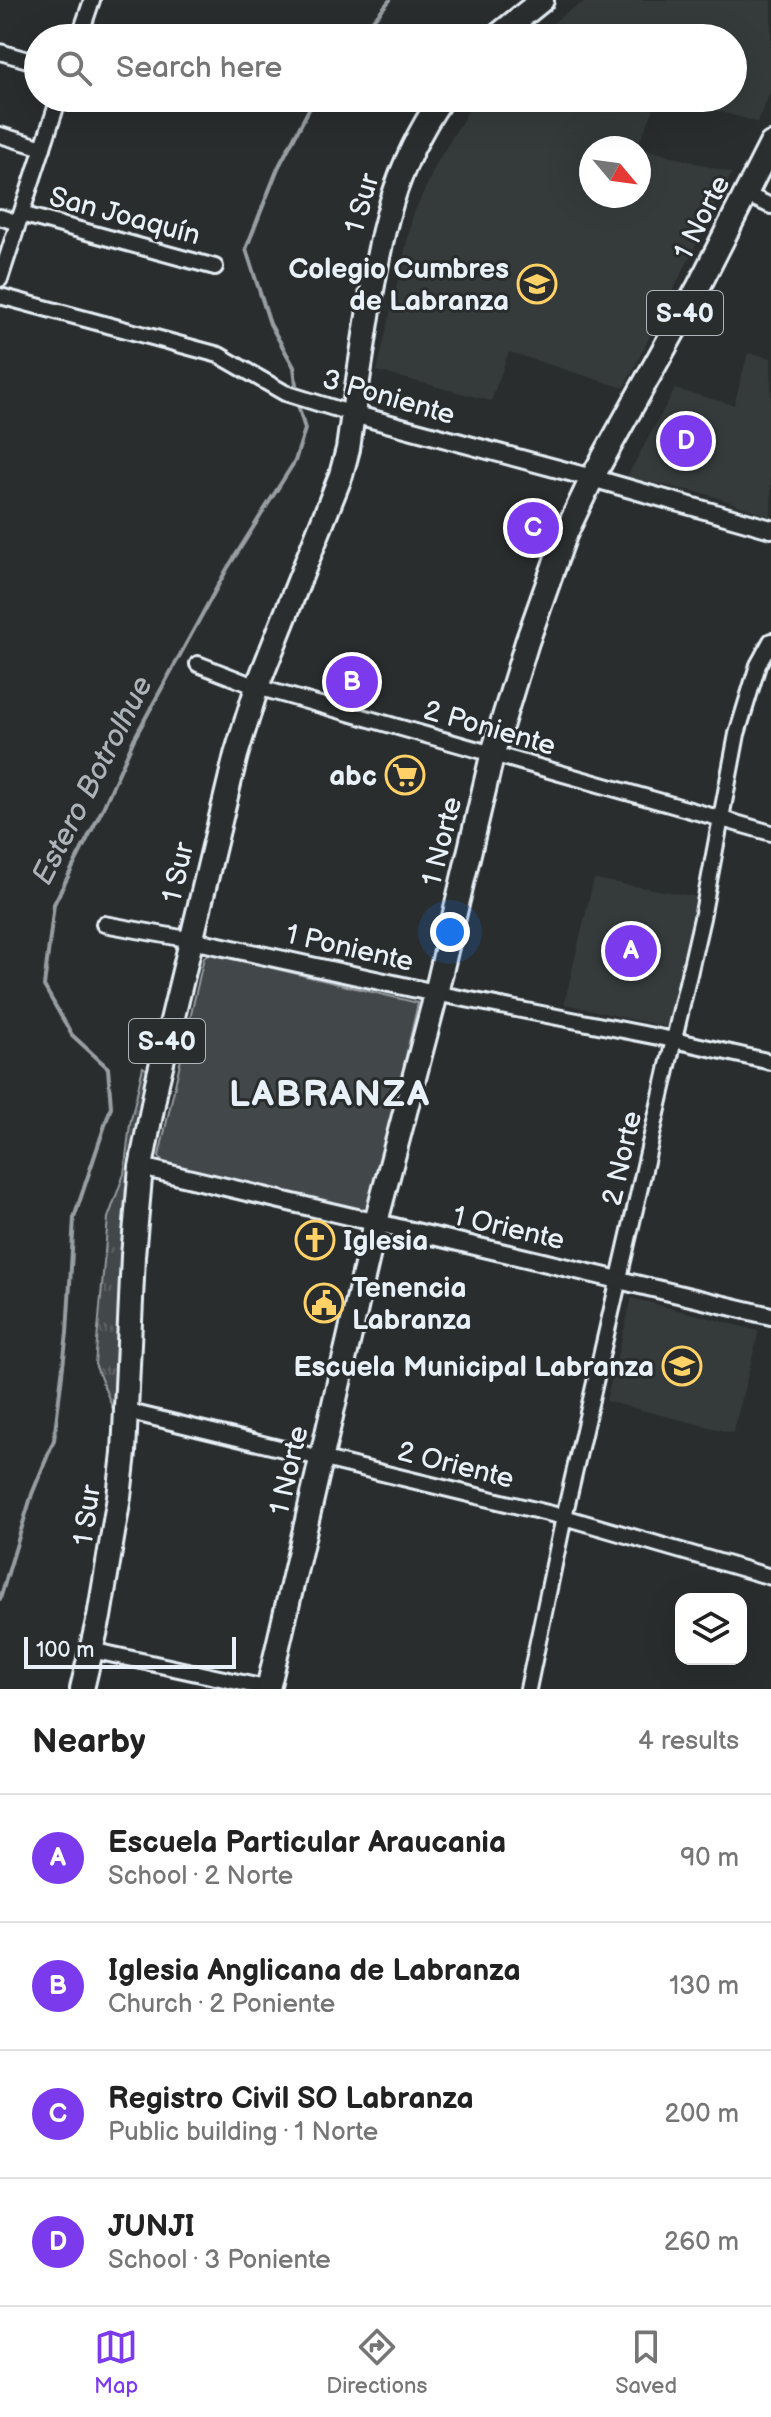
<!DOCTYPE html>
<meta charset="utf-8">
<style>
body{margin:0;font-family:"Balsamiq Sans",sans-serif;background:#f2f2f2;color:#222}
.controls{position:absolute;right:24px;bottom:24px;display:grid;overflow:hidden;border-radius:16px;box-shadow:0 8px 32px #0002}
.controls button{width:72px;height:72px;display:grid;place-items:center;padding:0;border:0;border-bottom:2px solid #e0e0e0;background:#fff;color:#222;font:40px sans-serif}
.compass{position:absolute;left:579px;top:136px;width:72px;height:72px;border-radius:50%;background:#fff;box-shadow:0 8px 32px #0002;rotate:119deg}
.scale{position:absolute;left:24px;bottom:20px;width:212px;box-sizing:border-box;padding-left:8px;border:4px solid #e8f1f8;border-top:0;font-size:22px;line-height:28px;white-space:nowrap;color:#e8f1f8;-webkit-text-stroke:6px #2a2d2e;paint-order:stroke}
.you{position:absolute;left:450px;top:932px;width:28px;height:28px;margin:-20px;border:6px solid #fff;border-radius:50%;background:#1a73e8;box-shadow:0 0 0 12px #1a73e833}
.badge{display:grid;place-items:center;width:52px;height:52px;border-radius:50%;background:#7c3aed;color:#fff;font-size:26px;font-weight:700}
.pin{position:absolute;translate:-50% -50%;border:4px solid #fff;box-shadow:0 2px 8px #0006}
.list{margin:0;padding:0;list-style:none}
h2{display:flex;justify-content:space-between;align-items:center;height:104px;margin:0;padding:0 32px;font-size:34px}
h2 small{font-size:26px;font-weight:400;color:#767676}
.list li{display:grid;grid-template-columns:52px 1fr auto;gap:24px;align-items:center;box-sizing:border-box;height:128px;padding:0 32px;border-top:2px solid #e0e0e0}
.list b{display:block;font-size:30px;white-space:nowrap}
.list p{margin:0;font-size:26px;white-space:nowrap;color:#767676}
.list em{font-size:26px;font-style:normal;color:#767676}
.icon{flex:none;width:44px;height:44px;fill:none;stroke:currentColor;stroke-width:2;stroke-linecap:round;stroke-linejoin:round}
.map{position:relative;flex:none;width:771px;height:1689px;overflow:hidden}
.search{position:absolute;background:#fff;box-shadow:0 8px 32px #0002;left:24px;right:24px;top:24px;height:88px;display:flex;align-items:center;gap:20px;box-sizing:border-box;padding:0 28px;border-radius:44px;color:#767676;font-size:30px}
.sheet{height:616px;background:#fff}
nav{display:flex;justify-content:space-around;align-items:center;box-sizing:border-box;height:112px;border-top:2px solid #e0e0e0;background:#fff;font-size:22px;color:#767676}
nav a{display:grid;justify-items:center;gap:4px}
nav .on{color:#7c3aed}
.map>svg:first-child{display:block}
</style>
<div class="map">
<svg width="771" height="1689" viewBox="0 0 771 1689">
<defs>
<pattern id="grass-tufts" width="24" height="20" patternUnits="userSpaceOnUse" patternTransform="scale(2)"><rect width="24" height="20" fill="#424648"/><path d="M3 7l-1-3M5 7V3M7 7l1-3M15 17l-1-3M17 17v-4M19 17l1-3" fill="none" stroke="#5d6163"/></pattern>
</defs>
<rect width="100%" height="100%" fill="#2a2d2e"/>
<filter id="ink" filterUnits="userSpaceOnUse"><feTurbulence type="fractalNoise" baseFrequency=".0125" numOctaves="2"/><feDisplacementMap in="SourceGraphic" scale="16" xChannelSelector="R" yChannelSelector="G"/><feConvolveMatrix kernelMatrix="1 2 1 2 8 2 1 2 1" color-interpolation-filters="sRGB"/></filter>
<g filter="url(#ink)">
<path fill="#363a3b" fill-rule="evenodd" d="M588,0H771V91L757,122L671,98H733V38H536L565,13Z
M476,98H659L637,147L732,173L624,388L509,352L491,401L377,371L413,215L438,161ZM591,148H639V196H591Z
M748,353L771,358V517L710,495L627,477L675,389L734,405Z
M594,879L698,897L667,1027L564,1004Z
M632,1298L759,1331L733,1433L606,1401Z"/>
<path fill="url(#grass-tufts)" stroke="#959ca0" stroke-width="2" d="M143,1067L152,1073L124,1224L121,1429L95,1364L108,1218L124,1174L130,1124Z"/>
<path fill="#424648" stroke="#959ca0" stroke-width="2" d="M210,953L418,1003L372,1208L360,1213L165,1165L159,1156L204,957Z"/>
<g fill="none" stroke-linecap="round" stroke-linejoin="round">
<path stroke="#989fa3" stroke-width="4" d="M358,38L390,0
M297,393L294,367L270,324L246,249L278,168L315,98
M0,1599L32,1494L54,1440L67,1333L74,1218L111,1107L108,1068L72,1035L44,986L54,904L103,808L134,739L227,569L295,461L305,429L297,402"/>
<defs>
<path id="minor" d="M79,38L92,0
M0,52L38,63
M0,135L43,148
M747,195L771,206
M21,214L215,267
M0,217L18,223
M0,279L59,98
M0,296L219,355L285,393L353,414
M198,664L257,687L771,833
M104,924L192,940
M435,993L674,1040L771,1062
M126,1411L564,1517L771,1577
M91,1650L270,1689
M528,1689L564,1517L702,918L737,734L758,665L771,641"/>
<path id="tertiary" d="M353,414L592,478L771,529
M192,940L435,993
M141,1167L771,1316"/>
<path id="primary" d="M495,38L542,0
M82,1689L99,1617L119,1497L124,1453L133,1256L141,1167L157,1083L236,755L257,687L341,475L348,449C354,405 361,360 368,316C380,235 394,167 442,98
M268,1689L376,1222L433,1006L492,756L527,642L565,535L592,478L699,286L771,144"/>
</defs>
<use href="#minor" stroke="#e8f1f8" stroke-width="20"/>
<use href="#tertiary" stroke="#e8f1f8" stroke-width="22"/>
<use href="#primary" stroke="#e8f1f8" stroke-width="28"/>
<use href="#minor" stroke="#2a2d2e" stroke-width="14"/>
<use href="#tertiary" stroke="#2a2d2e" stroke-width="16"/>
<use href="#primary" stroke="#2a2d2e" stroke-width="22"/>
</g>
</g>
<defs>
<symbol id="school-ring" viewBox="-11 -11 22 22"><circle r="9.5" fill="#2a2d2e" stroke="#ffd166" stroke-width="1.5"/><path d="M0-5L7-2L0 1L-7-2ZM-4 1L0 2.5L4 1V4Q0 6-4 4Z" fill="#ffd166"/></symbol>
<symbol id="supermarket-ring" viewBox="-11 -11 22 22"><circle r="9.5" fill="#2a2d2e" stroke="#ffd166" stroke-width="1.5"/><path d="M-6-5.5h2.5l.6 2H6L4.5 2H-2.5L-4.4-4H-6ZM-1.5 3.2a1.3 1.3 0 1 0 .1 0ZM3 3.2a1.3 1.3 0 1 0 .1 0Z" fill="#ffd166"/></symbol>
<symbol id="church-ring" viewBox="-11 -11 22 22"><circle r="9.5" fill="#2a2d2e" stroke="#ffd166" stroke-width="1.5"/><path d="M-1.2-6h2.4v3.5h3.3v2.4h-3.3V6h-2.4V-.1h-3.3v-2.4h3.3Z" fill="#ffd166"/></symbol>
<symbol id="civic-ring" viewBox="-11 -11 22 22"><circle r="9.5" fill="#2a2d2e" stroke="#ffd166" stroke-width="1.5"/><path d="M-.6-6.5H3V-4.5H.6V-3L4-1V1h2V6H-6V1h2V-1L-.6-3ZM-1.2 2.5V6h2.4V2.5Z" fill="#ffd166"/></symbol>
</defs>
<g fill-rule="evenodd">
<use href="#school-ring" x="515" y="262" width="44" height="44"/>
<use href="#supermarket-ring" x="383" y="753" width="44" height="44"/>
<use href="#church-ring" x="293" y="1218" width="44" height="44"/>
<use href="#civic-ring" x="302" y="1281" width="44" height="44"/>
<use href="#school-ring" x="660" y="1344" width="44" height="44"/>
</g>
<g text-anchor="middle" stroke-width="6" stroke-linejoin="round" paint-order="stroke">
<g fill="#2a2d2e" stroke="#afb6bb" stroke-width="2">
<rect x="647" y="291" width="76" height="44" rx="6"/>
<rect x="129" y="1019" width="76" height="44" rx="6"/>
</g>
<g font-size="26" font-weight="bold" fill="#e8f1f8">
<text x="685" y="322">S-40</text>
<text x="167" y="1050">S-40</text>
</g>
<g font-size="28" fill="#e8f1f8" stroke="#2a2d2e">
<text transform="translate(361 203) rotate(-74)" y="10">1 Sur</text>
<text transform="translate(125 215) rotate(15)" y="10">San Joaquín</text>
<text transform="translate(701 217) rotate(-63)" y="10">1 Norte</text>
<text transform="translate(389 396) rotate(16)" y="10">3 Poniente</text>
<text transform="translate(490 727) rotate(16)" y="10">2 Poniente</text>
<text transform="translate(441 841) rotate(-76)" y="10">1 Norte</text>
<text transform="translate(177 872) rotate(-77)" y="10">1 Sur</text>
<text transform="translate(350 947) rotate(13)" y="10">1 Poniente</text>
<text transform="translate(621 1158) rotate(-77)" y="10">2 Norte</text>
<text transform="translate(509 1227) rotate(13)" y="10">1 Oriente</text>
<text transform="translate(456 1464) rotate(14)" y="10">2 Oriente</text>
<text transform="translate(288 1470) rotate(-77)" y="10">1 Norte</text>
<text transform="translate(86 1515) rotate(-82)" y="10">1 Sur</text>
</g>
<g font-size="28" font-weight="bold" fill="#e8f1f8" stroke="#2a2d2e" text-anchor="end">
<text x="509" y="278">Colegio Cumbres<tspan x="509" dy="32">de Labranza</tspan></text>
<text x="377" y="785">abc</text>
<text x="343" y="1250" text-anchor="start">Iglesia</text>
<text x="352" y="1297" text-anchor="start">Tenencia<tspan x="352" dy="32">Labranza</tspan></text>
<text x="654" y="1376">Escuela Municipal Labranza</text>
</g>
<g font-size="30" font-style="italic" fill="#acb3b9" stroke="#2a2d2e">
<text transform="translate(92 780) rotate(-63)" y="10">Estero Botrolhue</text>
</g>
<g font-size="36" font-weight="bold" letter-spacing="2" fill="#e8f1f8" stroke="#2a2d2e">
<text x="330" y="1106">LABRANZA</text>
</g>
</g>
</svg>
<div class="controls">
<button><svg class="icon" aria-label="layers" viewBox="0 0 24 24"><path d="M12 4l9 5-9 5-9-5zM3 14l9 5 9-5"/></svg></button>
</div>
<svg class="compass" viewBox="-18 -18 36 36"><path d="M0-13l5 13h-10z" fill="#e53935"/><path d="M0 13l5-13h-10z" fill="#767676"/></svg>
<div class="scale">100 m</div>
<div class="you"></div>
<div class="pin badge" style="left:631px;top:951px">A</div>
<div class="pin badge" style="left:352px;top:682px">B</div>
<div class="pin badge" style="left:533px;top:528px">C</div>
<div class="pin badge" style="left:686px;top:441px">D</div>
<div class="search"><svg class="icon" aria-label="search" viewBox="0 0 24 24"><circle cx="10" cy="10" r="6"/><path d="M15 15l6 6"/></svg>Search here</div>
</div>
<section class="sheet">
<h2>Nearby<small>4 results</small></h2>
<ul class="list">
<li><span class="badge">A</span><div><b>Escuela Particular Araucania</b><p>School · 2 Norte</p></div><em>90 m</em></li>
<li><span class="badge">B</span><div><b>Iglesia Anglicana de Labranza</b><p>Church · 2 Poniente</p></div><em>130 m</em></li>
<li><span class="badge">C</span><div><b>Registro Civil SO Labranza</b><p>Public building · 1 Norte</p></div><em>200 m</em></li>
<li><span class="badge">D</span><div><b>JUNJI</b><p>School · 3 Poniente</p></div><em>260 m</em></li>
</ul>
</section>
<nav>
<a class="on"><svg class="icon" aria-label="map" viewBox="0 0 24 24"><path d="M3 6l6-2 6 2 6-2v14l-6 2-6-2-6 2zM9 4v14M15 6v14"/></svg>Map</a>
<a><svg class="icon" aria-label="directions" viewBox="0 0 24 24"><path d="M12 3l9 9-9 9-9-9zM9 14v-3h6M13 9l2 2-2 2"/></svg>Directions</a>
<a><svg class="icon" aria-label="saved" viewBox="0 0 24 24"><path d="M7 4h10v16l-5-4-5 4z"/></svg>Saved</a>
</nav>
